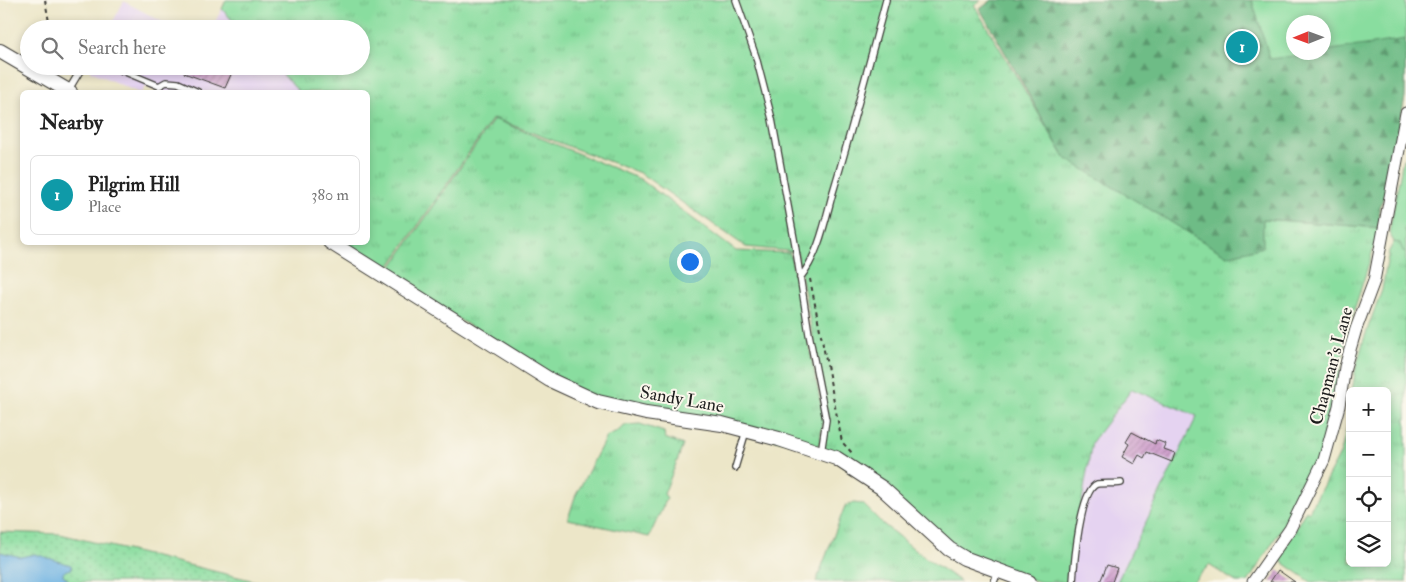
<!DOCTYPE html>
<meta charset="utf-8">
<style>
body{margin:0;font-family:"IM FELL Double Pica",serif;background:#f2f2f2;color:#222}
.controls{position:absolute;right:15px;bottom:15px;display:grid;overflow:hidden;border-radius:8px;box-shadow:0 2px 8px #0003}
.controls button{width:45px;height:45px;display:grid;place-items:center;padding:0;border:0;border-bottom:1px solid #e0e0e0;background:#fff;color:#222;font:25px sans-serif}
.compass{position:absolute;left:1286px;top:15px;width:45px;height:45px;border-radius:50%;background:#fff;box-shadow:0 2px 8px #0003;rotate:269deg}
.you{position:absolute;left:689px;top:261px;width:18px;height:18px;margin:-12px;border:4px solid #fff;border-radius:50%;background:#1a73e8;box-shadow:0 0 0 8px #1a73e833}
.badge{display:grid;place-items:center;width:32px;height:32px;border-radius:50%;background:#1f6fb2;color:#fff;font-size:16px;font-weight:700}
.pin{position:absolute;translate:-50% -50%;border:2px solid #fff;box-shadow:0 1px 5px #0006}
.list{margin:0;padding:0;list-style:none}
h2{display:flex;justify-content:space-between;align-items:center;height:65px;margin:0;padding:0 20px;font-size:21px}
h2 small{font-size:16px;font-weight:400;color:#767676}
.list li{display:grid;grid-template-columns:32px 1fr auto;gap:15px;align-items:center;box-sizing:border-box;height:80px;margin:0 10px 10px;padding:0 10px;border:1px solid #e0e0e0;border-radius:8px}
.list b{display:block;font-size:19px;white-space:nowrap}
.list p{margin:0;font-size:16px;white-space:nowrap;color:#767676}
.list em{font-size:16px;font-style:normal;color:#767676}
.icon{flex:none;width:28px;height:28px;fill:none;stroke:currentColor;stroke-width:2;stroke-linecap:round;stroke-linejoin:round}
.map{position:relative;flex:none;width:1406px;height:582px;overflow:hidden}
.search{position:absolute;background:#fff;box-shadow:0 2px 8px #0003;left:20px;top:20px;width:350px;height:55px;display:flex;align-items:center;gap:12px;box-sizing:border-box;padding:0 18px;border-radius:28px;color:#767676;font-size:19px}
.panel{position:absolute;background:#fff;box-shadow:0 2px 8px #0003;left:20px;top:90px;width:350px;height:155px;border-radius:8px}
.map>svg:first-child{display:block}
</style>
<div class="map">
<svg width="1406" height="582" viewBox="0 0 1406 582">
<defs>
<pattern id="grass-tufts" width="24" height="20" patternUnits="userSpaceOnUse" patternTransform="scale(1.25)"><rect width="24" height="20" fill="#89dd9f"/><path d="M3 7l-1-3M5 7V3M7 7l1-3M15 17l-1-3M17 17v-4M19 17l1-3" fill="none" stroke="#76bd88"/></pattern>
<pattern id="forest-firs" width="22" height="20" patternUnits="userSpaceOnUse" patternTransform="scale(1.25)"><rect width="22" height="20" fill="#6ebc86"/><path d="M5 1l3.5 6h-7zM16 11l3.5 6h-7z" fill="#5a986d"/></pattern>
<pattern id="park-dots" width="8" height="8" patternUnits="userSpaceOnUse" patternTransform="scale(1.25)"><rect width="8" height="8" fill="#89dd9f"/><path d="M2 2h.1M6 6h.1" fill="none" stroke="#76bd88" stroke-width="1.8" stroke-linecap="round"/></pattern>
<pattern id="building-hatch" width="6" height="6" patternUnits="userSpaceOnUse" patternTransform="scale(1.25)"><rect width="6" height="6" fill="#ce9ccc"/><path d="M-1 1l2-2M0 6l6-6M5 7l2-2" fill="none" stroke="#a67ea5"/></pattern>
</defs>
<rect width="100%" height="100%" fill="#fbf7ec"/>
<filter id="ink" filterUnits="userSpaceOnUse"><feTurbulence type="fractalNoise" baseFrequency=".02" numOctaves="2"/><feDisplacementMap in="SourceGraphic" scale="10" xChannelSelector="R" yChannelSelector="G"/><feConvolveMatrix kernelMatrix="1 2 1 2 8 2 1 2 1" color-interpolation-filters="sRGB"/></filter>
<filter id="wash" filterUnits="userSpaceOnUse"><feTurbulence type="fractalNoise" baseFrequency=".0096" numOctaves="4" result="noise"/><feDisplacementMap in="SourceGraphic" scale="20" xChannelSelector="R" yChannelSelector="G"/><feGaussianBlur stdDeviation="1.12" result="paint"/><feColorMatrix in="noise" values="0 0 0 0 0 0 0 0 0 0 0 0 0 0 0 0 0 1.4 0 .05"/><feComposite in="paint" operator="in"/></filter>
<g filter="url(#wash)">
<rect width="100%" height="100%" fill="#ece6c8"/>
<path fill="#e5d3f1" d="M124,1L127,3L176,29H109Z
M222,9L240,29H211Z
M92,66H275L299,92H159L145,86L142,92H137L90,71Z
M1132,389L1197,416L1117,582H1068L1092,442Z"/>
<path fill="url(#grass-tufts)" stroke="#527c5e" d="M226,0H981L974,5L1065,158L1263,219L1380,228L1347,333L1324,460L1248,582H1236L1209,565L1193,582H1117L1197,416L1132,389L1092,442L1068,582H1041L995,569L964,556L823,450L828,418L797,252L746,247L640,173L493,118L384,274L337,243L368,242V92H299L275,66H361V29H240L222,9Z
M494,119L640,179L736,251L790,253L824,419L818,449L598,401L385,276Z
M1394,242H1400L1403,251L1406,253V582H1311L1278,559L1306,510L1309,512L1341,452L1350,412V563H1387V391H1352L1356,367L1364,339L1382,289L1389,251Z
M640,424L664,432L665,438L683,445L679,456L664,494L667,498L649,537L568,519L575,497L606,437L615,433L626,425Z
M853,503L863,504L883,524L923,556L961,582H816L845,506Z"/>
<path fill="url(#forest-firs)" stroke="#456c51" d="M992,0H1252L1270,58L1294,52H1324V47L1406,15L1405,97L1387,191L1379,207L1380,228L1263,219V247L1227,256L1065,158L980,9Z"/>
<path fill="url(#park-dots)" stroke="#527c5e" d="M0,532L60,534L259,582H0Z"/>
<path fill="#89dd9f" stroke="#527c5e" d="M1252,0H1406V39L1324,51V22H1294V52L1315,53L1270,59Z
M1403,159H1406V226L1404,230L1406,231V253L1403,251L1400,243L1394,242L1389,233Z"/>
<path fill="#6cb1e2" stroke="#44667f" d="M0,552L21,557L35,554L71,565L72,569C68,570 63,570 63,575L68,580V582H0Z"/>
<g id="blocks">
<path fill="url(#building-hatch)" d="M187,66H224L233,70L225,88L184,73Z
M1132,432L1155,444L1156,440L1166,444L1164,449L1175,453L1172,462L1147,452L1144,458L1139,455L1134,464L1122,457L1129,444L1126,442Z
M1107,565L1117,568L1112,582H1100Z
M1278,570L1295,582H1270Z"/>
</g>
</g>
<g filter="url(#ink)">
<use href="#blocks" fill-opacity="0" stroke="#3b3a36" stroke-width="1"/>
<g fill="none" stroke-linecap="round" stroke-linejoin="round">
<defs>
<path id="service" d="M736,0L756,57L772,119L795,244L809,334L826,420L821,453
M111,66L159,86L166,82L178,83L198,92
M68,91L83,66
M800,278C819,254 825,221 833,192C852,129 869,64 886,0
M735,468L746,431
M994,582L998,571
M1073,582C1074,565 1080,490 1097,484C1103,483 1114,484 1121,483"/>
<path id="minor" d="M1253,582L1290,529L1324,460L1339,406L1345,367L1356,329L1374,281L1406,113"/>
<path id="tertiary" d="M0,51L70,92
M330,242L550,380L598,402L646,413L722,424L779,439L836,458L882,488L949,549L964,558L1029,582"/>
</defs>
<use href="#service" stroke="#3b3a36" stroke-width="8"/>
<use href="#minor" stroke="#3b3a36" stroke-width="13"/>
<use href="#tertiary" stroke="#3b3a36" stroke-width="16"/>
<path stroke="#3b3a36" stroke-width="2" stroke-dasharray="4 4" stroke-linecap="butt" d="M45,0L49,22L52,29
M810,279L842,442L853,454"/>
<use href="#service" stroke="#fff" stroke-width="5.5"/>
<use href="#minor" stroke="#fff" stroke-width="11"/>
<use href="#tertiary" stroke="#fff" stroke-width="14"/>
</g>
</g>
<g text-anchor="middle" stroke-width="4" stroke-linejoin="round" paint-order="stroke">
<g font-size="18" fill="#1c1c1c" stroke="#fbf7ec">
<text transform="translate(1331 366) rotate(-75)" y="6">Chapman's Lane</text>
<text transform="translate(682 399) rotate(10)" y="6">Sandy Lane</text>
</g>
</g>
</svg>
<div class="controls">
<button>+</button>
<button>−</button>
<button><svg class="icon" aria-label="locate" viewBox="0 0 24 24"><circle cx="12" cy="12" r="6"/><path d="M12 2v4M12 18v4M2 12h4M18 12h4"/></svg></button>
<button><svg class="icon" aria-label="layers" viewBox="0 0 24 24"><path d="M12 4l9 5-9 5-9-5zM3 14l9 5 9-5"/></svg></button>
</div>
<svg class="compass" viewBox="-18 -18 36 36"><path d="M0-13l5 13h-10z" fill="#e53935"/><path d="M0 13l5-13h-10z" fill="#767676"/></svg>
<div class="you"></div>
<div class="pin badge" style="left:1242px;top:47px;background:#0f9aa8">1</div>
<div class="search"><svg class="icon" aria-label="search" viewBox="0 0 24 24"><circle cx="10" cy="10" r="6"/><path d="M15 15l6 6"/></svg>Search here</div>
<section class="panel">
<h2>Nearby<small></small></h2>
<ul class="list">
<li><span class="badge" style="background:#0f9aa8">1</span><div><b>Pilgrim Hill</b><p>Place</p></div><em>380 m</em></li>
</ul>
</section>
</div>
